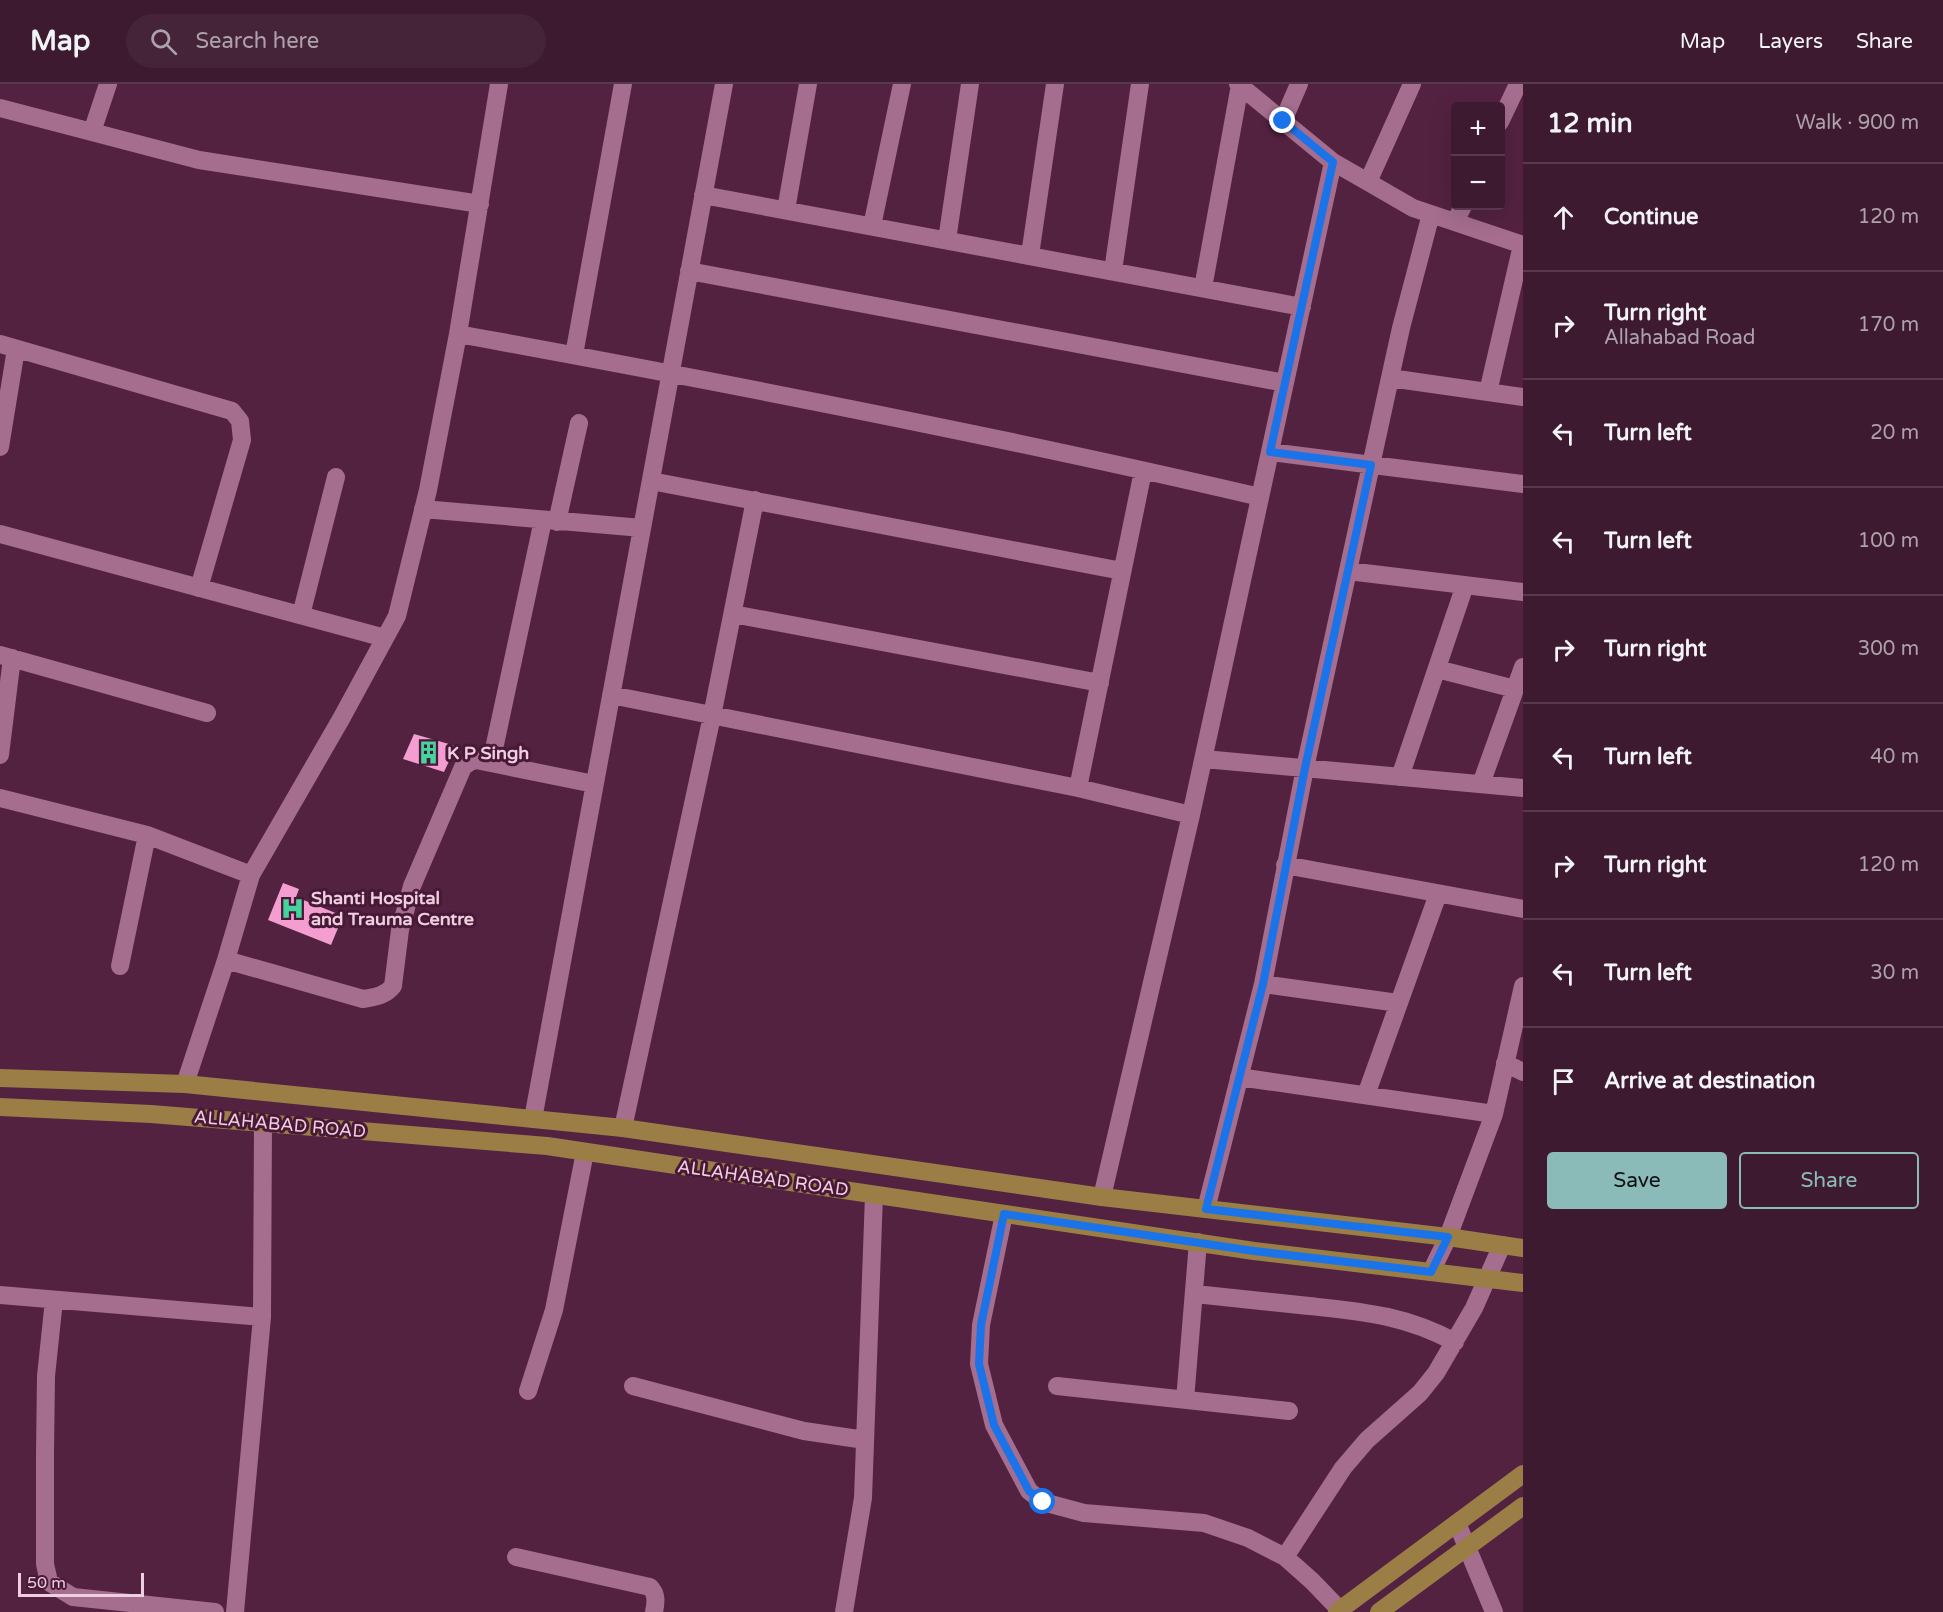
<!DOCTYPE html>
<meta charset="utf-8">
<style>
body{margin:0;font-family:"Varela Round",sans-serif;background:#452339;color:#f1f3f6}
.controls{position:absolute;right:18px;top:18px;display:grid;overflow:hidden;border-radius:6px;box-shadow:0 6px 24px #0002}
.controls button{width:54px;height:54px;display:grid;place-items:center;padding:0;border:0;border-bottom:2px solid #57384d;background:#3e1a31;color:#f1f3f6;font:30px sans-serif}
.scale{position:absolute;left:18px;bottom:15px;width:126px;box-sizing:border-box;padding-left:6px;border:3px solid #eecedf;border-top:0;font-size:16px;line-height:21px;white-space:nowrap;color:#eecedf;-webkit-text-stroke:4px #481837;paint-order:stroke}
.stop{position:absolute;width:18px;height:18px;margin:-14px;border:4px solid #1a73e8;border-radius:50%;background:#fff}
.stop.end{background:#1a73e8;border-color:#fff;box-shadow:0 2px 6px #0008}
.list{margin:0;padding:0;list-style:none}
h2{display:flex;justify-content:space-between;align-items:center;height:78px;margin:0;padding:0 24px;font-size:26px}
h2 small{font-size:20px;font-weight:400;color:#ada1ab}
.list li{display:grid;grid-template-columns:39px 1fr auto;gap:18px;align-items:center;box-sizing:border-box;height:108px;padding:0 24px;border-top:2px solid #57384d}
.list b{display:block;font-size:22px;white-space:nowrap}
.list p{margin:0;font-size:20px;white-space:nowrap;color:#ada1ab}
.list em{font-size:20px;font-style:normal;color:#ada1ab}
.actions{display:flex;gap:12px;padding:18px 24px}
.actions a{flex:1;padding:14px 0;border:2px solid #8bbbb9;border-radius:6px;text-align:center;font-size:21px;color:#8bbbb9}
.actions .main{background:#8bbbb9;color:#111}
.icon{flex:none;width:33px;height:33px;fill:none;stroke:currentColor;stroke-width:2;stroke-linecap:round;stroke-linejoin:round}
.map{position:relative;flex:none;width:1523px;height:1528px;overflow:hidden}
header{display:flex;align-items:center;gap:36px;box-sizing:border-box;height:84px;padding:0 30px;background:#3e1a31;border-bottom:2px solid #57384d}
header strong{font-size:28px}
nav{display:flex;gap:33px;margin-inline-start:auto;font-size:21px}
.search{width:420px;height:54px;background:#452339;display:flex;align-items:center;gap:15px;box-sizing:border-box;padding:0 21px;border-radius:33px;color:#ada1ab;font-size:22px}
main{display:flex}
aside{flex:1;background:#3e1a31}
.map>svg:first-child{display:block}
</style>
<header>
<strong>Map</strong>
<div class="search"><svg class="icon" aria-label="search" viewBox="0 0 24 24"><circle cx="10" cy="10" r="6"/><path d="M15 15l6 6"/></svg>Search here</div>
<nav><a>Map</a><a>Layers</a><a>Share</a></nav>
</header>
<main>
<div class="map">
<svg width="1523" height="1528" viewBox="0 0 1523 1528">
<rect width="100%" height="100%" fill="#532241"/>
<path fill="#f49dd0" d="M414,650L456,662L444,688L403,675Z
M283,799L299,805L296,813L343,832L331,861L268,836Z"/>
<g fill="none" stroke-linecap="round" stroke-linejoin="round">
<path stroke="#a56d8e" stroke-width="18" d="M1238,0L1333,78L1368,98L1413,124L1523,161
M0,24L199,76L480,120
M1283,37L1299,0
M1500,38L1518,0
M92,48L108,0
M1368,98L1412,0
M703,111L1302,223
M786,126L808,0
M1455,138L1463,122
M872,142L902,0
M947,156L970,0
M1030,171L1055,0
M689,187L1285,299
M1113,187L1140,0
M1203,204L1240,1
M458,250C727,299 995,351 1260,413
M0,260L232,327L240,337L242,356L199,504
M574,271L623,0
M1390,294L1523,313
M1488,308L1522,161
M0,363L16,265
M1270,368L1523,400
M651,397L1122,487
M423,425L642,444
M557,438L579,339
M0,450L385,554
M1348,487L1523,508
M733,530L1100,599
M301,531L336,393
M0,571L207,629
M1437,585L1515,605
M611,611L1078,704L1191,731
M0,671L12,574
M1204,675L1523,704
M491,679L543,436
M1400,693L1465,501
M1481,700L1523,583
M1078,704L1143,387
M0,714L147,751L251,791
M1285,781L1523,825
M226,876L363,915C375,913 385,912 393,902L400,846L412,802L463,683L470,678L476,676L594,700
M120,882L147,751
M1263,900L1398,919
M1505,979L1523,988
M1239,993L1494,1030
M185,1000L226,876L251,791L341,635L397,532L428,406L458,250L499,0
M1366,1011L1438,810
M533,1035L724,0
M623,1044L712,632L755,416
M1102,1113L1191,731L1333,78
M1206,1125L1263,900L1305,684L1390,294L1401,244L1431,130
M1004,1130L981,1241L979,1280L994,1341L1029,1407L1043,1418L1084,1429L1204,1439L1248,1454L1285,1473L1312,1497L1340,1526
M1431,1188L1448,1153L1494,1030L1523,902
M1195,1210C1233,1214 1271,1218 1309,1222C1365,1228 1404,1231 1455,1258
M0,1211L262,1233
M54,1216L46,1292L45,1369V1480L49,1498L73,1513L215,1528
M633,1302L804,1347L865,1356
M1057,1302L1289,1327
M528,1307L554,1226L585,1068
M1185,1316L1198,1158
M1457,1439L1494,1528
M516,1473L650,1503C657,1510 656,1518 654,1528
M1285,1473L1343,1384L1367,1356L1420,1309L1436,1289L1474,1224L1502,1161
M235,1528L262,1233L263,1039
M844,1528L863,1414L874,1111"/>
<path stroke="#9b7e45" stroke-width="18" d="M0,994L185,1000L623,1044L1102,1113L1448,1153L1523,1164
M0,1023L151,1030L547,1062L1254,1167L1523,1199
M1337,1528L1523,1390
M1379,1528L1523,1422"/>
</g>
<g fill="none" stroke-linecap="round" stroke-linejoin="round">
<path stroke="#1a73e8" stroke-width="8" d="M1043,1418L1029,1407L994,1341L979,1280L981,1241L1004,1130L1254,1167L1431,1188L1448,1153L1206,1125L1263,900L1305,684L1371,381L1270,368L1333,78L1283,37"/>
</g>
<defs>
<symbol id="building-bare" viewBox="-9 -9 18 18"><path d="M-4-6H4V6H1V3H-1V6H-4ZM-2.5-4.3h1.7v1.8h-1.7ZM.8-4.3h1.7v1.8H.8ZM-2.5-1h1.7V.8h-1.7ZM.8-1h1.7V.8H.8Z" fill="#46d49e" stroke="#481837" stroke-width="2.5" paint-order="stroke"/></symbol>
<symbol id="hospital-bare" viewBox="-9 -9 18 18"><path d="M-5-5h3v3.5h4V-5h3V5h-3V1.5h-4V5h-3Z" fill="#46d49e" stroke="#481837" stroke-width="2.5" paint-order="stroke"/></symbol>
</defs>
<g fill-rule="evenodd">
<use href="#building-bare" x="412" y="652" width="33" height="33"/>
<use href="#hospital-bare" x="276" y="808" width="33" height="33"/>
</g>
<g text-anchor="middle" stroke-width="6" stroke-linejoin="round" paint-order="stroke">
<g font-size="18" font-weight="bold" fill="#eecedf" stroke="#481837" text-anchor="start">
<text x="447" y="675">K P Singh</text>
<text x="311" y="820">Shanti Hospital<tspan x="311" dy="21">and Trauma Centre</tspan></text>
</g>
<g font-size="18" fill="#eecedf" stroke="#481837">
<text transform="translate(280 1040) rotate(5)" y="6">ALLAHABAD ROAD</text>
<text transform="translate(763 1094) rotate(8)" y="6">ALLAHABAD ROAD</text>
</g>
</g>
</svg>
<div class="controls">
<button>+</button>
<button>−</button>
</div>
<div class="scale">50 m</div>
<div class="stop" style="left:1043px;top:1418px"></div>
<div class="stop end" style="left:1283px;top:37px"></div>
</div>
<aside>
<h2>12 min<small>Walk · 900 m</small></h2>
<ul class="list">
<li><svg class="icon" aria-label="ahead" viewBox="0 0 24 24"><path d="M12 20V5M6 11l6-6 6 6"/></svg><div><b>Continue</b></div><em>120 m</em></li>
<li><svg class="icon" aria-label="right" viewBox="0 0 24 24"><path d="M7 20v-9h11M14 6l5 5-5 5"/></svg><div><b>Turn right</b><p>Allahabad Road</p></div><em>170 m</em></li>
<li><svg class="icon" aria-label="left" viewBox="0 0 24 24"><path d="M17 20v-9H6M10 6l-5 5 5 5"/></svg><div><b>Turn left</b></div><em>20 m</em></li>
<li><svg class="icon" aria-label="left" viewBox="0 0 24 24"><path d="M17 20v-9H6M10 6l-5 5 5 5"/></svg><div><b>Turn left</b></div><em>100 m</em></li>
<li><svg class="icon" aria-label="right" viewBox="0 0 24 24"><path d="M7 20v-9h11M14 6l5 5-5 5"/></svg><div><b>Turn right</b></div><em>300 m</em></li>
<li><svg class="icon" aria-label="left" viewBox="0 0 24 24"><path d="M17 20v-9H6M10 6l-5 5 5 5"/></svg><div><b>Turn left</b></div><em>40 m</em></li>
<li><svg class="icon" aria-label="right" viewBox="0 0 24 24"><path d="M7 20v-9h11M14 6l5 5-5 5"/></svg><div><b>Turn right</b></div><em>120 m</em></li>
<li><svg class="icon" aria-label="left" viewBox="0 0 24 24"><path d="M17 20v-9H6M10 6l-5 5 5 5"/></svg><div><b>Turn left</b></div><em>30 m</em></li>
<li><svg class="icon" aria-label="arrive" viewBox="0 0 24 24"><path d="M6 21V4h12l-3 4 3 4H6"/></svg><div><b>Arrive at destination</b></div></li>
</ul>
<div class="actions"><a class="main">Save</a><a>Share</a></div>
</aside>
</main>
